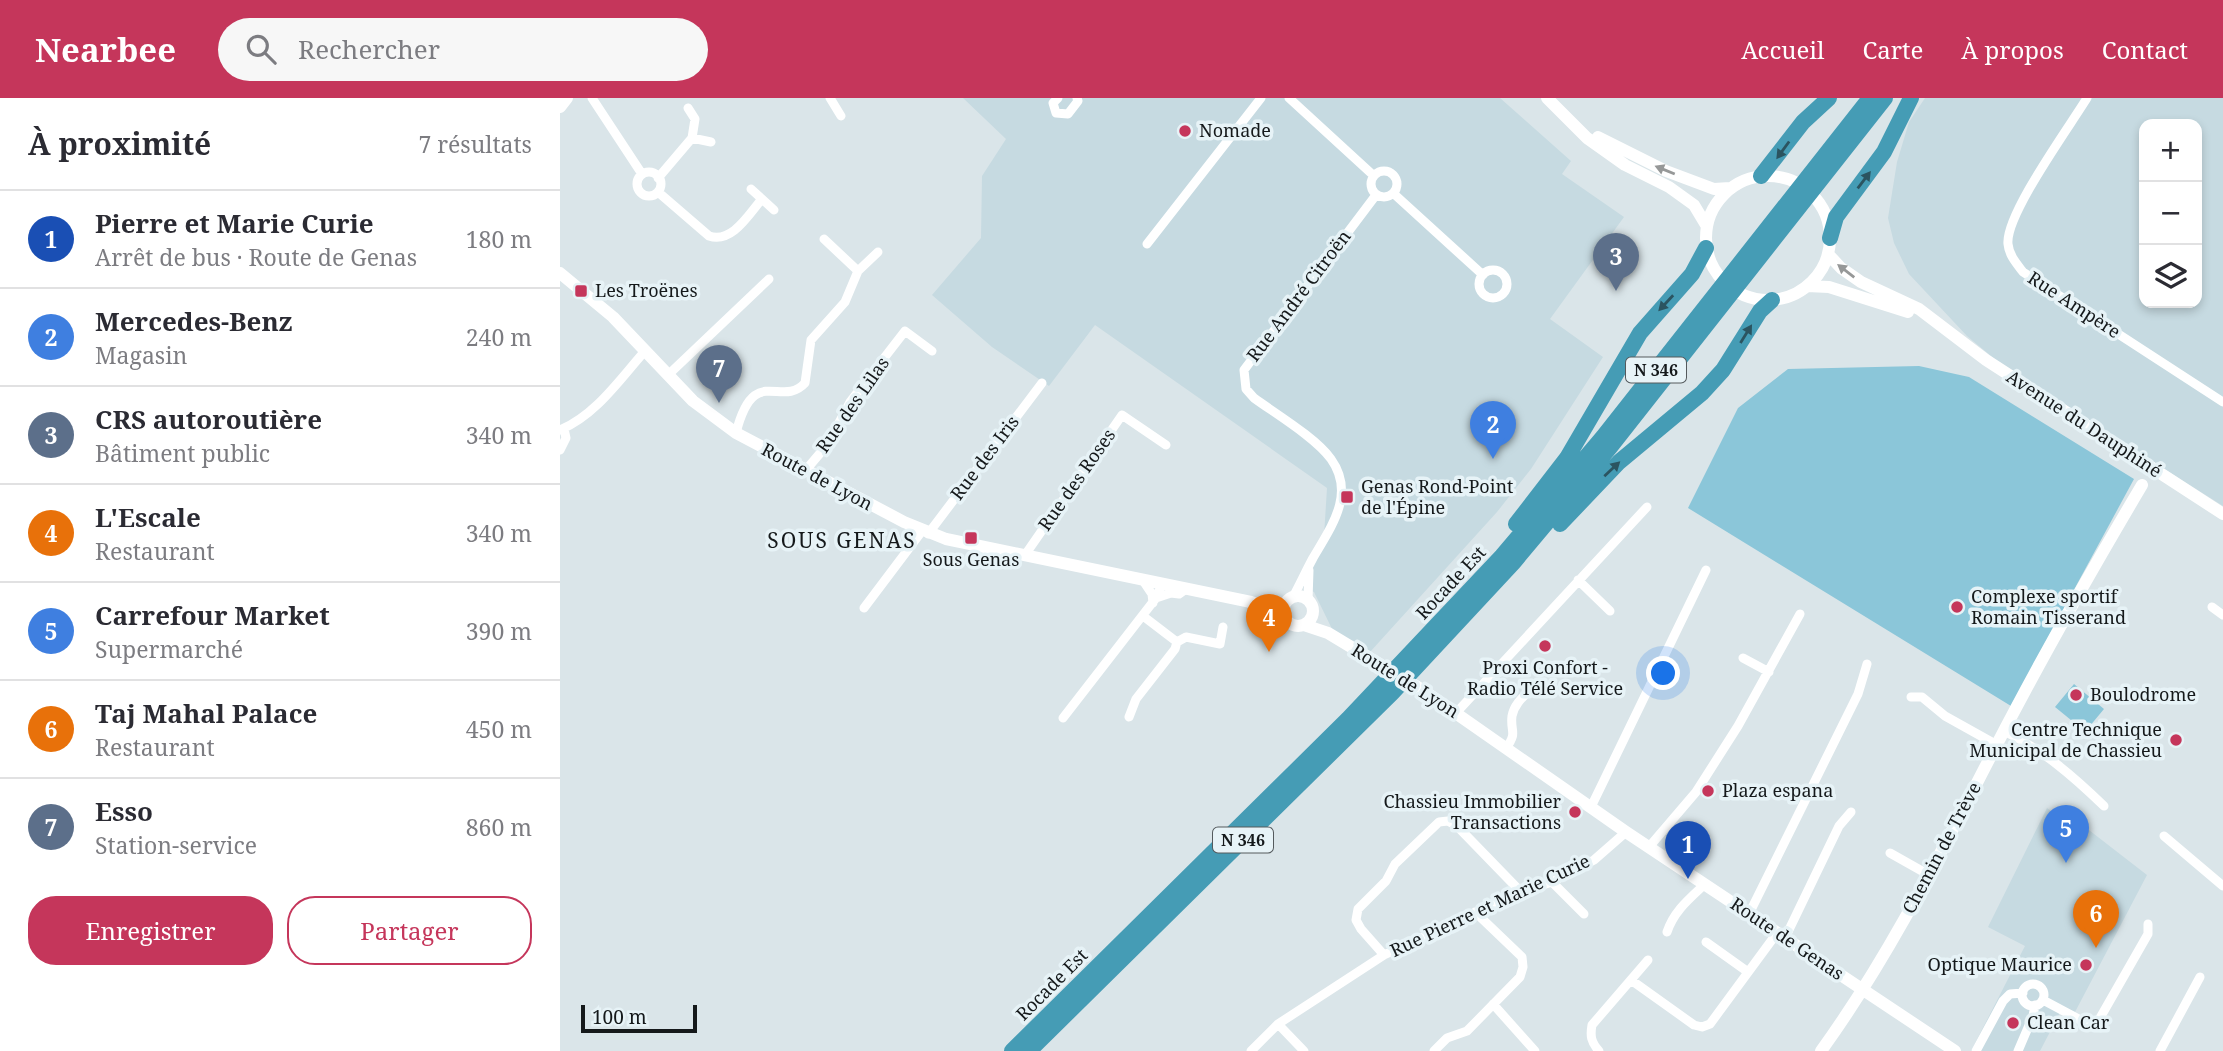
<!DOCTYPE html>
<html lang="fr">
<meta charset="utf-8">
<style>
body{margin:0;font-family:"Noto Serif",serif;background:#f7f7f7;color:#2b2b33}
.controls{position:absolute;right:21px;top:21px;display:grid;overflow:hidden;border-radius:14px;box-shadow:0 4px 10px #0003}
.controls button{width:63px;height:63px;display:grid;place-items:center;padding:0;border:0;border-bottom:2px solid #e1e1e2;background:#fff;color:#2b2b33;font:35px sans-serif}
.scale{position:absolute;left:21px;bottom:18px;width:116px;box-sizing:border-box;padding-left:7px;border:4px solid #15191b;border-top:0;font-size:19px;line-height:24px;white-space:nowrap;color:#15191b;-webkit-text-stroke:5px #e7f3f7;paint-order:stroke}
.you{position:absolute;left:1104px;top:576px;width:24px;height:24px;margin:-18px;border:5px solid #fff;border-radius:50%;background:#1a73e8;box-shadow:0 0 0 10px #1a73e833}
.badge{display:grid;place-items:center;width:46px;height:46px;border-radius:50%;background:#c5365b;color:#fff;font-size:23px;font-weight:700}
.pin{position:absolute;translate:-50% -58px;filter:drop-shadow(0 2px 4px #0008)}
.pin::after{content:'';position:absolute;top:37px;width:24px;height:21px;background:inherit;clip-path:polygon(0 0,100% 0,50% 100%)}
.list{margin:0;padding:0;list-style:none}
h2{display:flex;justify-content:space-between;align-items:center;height:91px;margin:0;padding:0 28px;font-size:30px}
h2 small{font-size:23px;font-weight:400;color:#7c7c81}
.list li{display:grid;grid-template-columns:46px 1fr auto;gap:21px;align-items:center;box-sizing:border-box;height:98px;padding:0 28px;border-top:2px solid #e1e1e2}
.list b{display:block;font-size:26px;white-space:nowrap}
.list p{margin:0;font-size:23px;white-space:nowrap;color:#7c7c81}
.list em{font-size:23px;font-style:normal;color:#7c7c81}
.actions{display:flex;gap:14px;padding:21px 28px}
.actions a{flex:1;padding:16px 0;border:2px solid #c5365b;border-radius:28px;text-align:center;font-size:24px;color:#c5365b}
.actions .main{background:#c5365b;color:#fff}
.icon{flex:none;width:38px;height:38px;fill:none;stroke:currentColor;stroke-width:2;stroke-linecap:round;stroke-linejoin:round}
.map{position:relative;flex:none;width:1663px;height:953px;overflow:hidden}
header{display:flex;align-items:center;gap:42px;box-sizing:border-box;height:98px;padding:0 35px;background:#c5365b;color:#fff}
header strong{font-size:33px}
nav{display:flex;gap:38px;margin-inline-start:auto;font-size:24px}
.search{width:490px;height:63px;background:#f7f7f7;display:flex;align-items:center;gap:18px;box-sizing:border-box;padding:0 24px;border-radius:38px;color:#7c7c81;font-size:26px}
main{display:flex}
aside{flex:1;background:#fff}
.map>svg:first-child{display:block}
</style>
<header>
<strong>Nearbee</strong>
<div class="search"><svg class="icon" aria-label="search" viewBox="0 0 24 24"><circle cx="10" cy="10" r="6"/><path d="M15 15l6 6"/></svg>Rechercher</div>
<nav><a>Accueil</a><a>Carte</a><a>À propos</a><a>Contact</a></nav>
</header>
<main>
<aside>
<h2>À proximité<small>7 résultats</small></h2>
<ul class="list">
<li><span class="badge" style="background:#1a4fb4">1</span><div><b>Pierre et Marie Curie</b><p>Arrêt de bus · Route de Genas</p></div><em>180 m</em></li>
<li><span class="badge" style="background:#3f7fe0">2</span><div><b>Mercedes-Benz</b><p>Magasin</p></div><em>240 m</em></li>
<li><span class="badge" style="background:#5c6f8a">3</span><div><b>CRS autoroutière</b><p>Bâtiment public</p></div><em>340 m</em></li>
<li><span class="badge" style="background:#e8710a">4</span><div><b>L'Escale</b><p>Restaurant</p></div><em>340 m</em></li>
<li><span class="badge" style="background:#3f7fe0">5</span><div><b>Carrefour Market</b><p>Supermarché</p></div><em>390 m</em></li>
<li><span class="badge" style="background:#e8710a">6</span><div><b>Taj Mahal Palace</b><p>Restaurant</p></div><em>450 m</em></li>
<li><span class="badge" style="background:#5c6f8a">7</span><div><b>Esso</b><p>Station-service</p></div><em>860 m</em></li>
</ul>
<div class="actions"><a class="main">Enregistrer</a><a>Partager</a></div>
</aside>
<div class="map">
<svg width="1663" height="953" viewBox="0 0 1663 953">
<rect width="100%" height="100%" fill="#dae5e9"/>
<path fill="#c6dae1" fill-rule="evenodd" d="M403,0H940L1011,63L1002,76L1064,119L990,221L1043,259L971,371L937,414L810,554L773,533L754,494L743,489L764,438L767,390L535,227L489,288L432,249L372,197L421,140L422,78L446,41Z
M1365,0H1663V408L1449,273L1407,238L1349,176L1334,145L1328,120L1337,64L1349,24ZM1584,26H1637V205H1584Z
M1487,710L1511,728L1516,722L1587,777L1515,914L1503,909L1480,953H1411L1465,848L1428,829Z"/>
<path fill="#8bc6d9" d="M1359,268L1409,279L1574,381L1451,608L1128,410L1178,310L1228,271Z
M1514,586L1544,611L1529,629L1526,627L1522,631L1495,609Z"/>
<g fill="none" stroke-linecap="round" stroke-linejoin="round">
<path stroke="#fff" stroke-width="9" d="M32,0L82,76
M270,0L281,18
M498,0L493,5L496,15L508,16L518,3L517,0
M729,0L813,77
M1527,0C1510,28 1445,117 1448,146C1449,157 1456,165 1463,174L1663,304
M128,10L135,21L132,40
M811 86a13 13 0 1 1 26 0a13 13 0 1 1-26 0Z
M77 86a12 12 0 1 1 24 0a12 12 0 1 1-24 0Z
M98,80L132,40L151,44
M191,91L202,101
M98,94L149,138C172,146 189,116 202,101L214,112
M833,95L923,177
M264,141L298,173
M587,146L701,0
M919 186a14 14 0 1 1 28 0a14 14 0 1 1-28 0Z
M108,277L209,181
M0,332C36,317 60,281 85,253
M176,335C194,264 221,311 245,285L251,242L285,204L298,173L318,154
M0,352L6,340L4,331
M245,373L267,347L290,304L345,233L372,253
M368,436L482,285
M465,457L562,317L606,347
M582,481L592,496L593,505
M1018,482L1050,513
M733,499C740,486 746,473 753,460C771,429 796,396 771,361C756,340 716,316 694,300L686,291L684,272L816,97
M596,500L611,495L619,496L626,491
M748,502L749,472
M1652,509L1663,517
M304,510L362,433
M617,544L626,539L660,546L663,529
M1183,560L1209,574
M1351,599H1362L1385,618L1437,647
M896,615L1087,409
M569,619L576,601L615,551L617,544L583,518
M503,620L596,500L602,486
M1444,633C1483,652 1513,678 1544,708
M946,650C958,634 950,634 952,618C954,606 964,598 972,590
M1031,709L1146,472
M1604,738L1663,788
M1089,749L1136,694L1178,628L1240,516
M1330,755L1369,777
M992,784L1024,816
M1189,816L1298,596L1307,566
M1107,834C1114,813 1129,801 1145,786
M1225,840L1279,728L1291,714
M1146,844L1188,874
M824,857L801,831L796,822L798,811L826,783L835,766L879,724L888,723L897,728L961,794
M1071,882L1134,927L1142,929L1150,926L1217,835
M1462 897a11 11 0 1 1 22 0a11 11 0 1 1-22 0Z
M1483,902L1528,926L1536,927L1588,836V826
M933,906L975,953
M718,926L744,953
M691,953L718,926L824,857L961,794L992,784L1034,762L1066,734
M874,953L887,940L907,933L960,879L963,869L962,859L915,814
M1039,953C1031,944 1030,938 1032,927L1088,862
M1416,953L1443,903L1450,896L1463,895
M1458,953L1473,918L1475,907
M1600,953L1640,879"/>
<path stroke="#fff" stroke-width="12" d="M987,0L1027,40L1065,67L1109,89L1134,107L1146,127
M0,9L7,0
M1038,39L1106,73L1154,91L1170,90
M1146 140a62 62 0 1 1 124 0a62 62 0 1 1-124 0Z
M1268,156L1281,170L1301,184L1359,211L1426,262L1663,416
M0,175L53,219L133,303L176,335L344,424L386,441L691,504L713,511L723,517
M1247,188L1269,189L1348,214
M723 513a15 15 0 1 1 30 0a15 15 0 1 1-30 0Z
M744,527L768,535L864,593L1066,734L1395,953
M1261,953C1329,859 1381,754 1435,650C1481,561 1531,473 1582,387"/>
<path stroke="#459cb5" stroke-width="16" d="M1201,78L1243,24L1269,0
M1270,140L1276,119L1324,54L1351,0
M956,426L1007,360L1080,235L1132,176L1146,150
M1000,426L1059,364L1142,295L1163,272L1200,213L1212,202
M452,953L788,621L942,458L1043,339L1310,0
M469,953L832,595L953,465L1051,348L1325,0"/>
</g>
<defs><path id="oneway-solid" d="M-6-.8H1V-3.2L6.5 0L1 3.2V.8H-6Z" transform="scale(1.75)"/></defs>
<g fill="#2b5460">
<use href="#oneway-solid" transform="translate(1223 52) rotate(126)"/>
<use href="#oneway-solid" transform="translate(1304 82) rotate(-53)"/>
<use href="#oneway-solid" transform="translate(1106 205) rotate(133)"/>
<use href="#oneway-solid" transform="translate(1186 236) rotate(-58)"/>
<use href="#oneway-solid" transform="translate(1052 371) rotate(-43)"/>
</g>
<g fill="#969898">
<use href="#oneway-solid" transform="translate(1105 72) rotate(-158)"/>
<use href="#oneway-solid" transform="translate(1286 173) rotate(-142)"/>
</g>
<g fill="#c5365b" stroke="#e7f3f7" stroke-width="2.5">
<circle cx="625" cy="33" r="7"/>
<rect x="14" y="186" width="14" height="14" rx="3.5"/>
<rect x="780" y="392" width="14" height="14" rx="3.5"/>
<rect x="404" y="433" width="14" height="14" rx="3.5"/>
<circle cx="1397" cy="509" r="7"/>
<circle cx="985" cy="548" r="7"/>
<circle cx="1516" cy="597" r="7"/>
<circle cx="1616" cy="642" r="7"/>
<circle cx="1148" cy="693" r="7"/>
<circle cx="1015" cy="714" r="7"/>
<circle cx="1526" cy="867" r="7"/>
<circle cx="1453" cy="925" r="7"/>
</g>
<g text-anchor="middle" stroke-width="7" stroke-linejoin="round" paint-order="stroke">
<g fill="#e7f3f7" stroke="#545a5d" stroke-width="2">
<rect x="1066" y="259.5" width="60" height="25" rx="5"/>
<rect x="653" y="729.5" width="60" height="25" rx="5"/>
</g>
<g font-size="16" font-weight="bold" fill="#15191b">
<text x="1096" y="278">N 346</text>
<text x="683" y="748">N 346</text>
</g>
<g font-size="18" fill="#15191b" stroke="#e7f3f7" text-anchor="start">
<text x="639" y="39">Nomade</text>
<text x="35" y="199">Les Troënes</text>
<text x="801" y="395">Genas Rond-Point<tspan x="801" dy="21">de l'Épine</tspan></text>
<text x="411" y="468" text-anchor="middle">Sous Genas</text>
<text x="1411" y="505">Complexe sportif<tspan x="1411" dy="21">Romain Tisserand</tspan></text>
<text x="985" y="576" text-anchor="middle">Proxi Confort -<tspan x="985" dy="21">Radio Télé Service</tspan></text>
<text x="1530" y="603">Boulodrome</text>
<text x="1602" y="638" text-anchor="end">Centre Technique<tspan x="1602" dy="21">Municipal de Chassieu</tspan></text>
<text x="1162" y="699">Plaza espana</text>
<text x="1001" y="710" text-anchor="end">Chassieu Immobilier<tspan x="1001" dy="21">Transactions</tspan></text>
<text x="1512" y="873" text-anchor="end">Optique Maurice</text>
<text x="1467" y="931">Clean Car</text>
</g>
<g font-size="18" fill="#15191b" stroke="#e7f3f7">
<text transform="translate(739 198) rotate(-53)" y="6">Rue André Citroën</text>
<text transform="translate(1514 207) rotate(33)" y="6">Rue Ampère</text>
<text transform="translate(293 307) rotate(-55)" y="6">Rue des Lilas</text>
<text transform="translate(1524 326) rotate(33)" y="6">Avenue du Dauphiné</text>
<text transform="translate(425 360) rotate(-53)" y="6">Rue des Iris</text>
<text transform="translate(257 379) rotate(28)" y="6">Route de Lyon</text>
<text transform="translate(517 382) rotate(-55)" y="6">Rue des Roses</text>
<text transform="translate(891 485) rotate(-47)" y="6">Rocade Est</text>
<text transform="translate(845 583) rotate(32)" y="6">Route de Lyon</text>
<text transform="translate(1382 750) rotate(-62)" y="6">Chemin de Trève</text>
<text transform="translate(930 808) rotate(-25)" y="6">Rue Pierre et Marie Curie</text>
<text transform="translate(1227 841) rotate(34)" y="6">Route de Genas</text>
<text transform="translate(492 887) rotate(-45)" y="6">Rocade Est</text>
</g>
<g font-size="21" letter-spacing="2" fill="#15191b" stroke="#e7f3f7">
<text x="282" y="450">SOUS GENAS</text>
</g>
</g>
</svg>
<div class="controls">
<button>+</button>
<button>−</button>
<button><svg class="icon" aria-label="layers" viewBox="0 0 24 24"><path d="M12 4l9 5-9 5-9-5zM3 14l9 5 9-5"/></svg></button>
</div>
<div class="scale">100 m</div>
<div class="you"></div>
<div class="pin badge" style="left:1128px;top:781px;background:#1a4fb4">1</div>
<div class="pin badge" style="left:933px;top:361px;background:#3f7fe0">2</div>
<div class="pin badge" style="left:1056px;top:193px;background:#5c6f8a">3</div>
<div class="pin badge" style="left:709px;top:554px;background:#e8710a">4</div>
<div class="pin badge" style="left:1506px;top:765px;background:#3f7fe0">5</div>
<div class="pin badge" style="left:1536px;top:850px;background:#e8710a">6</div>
<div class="pin badge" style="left:159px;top:305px;background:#5c6f8a">7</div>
</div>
</main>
